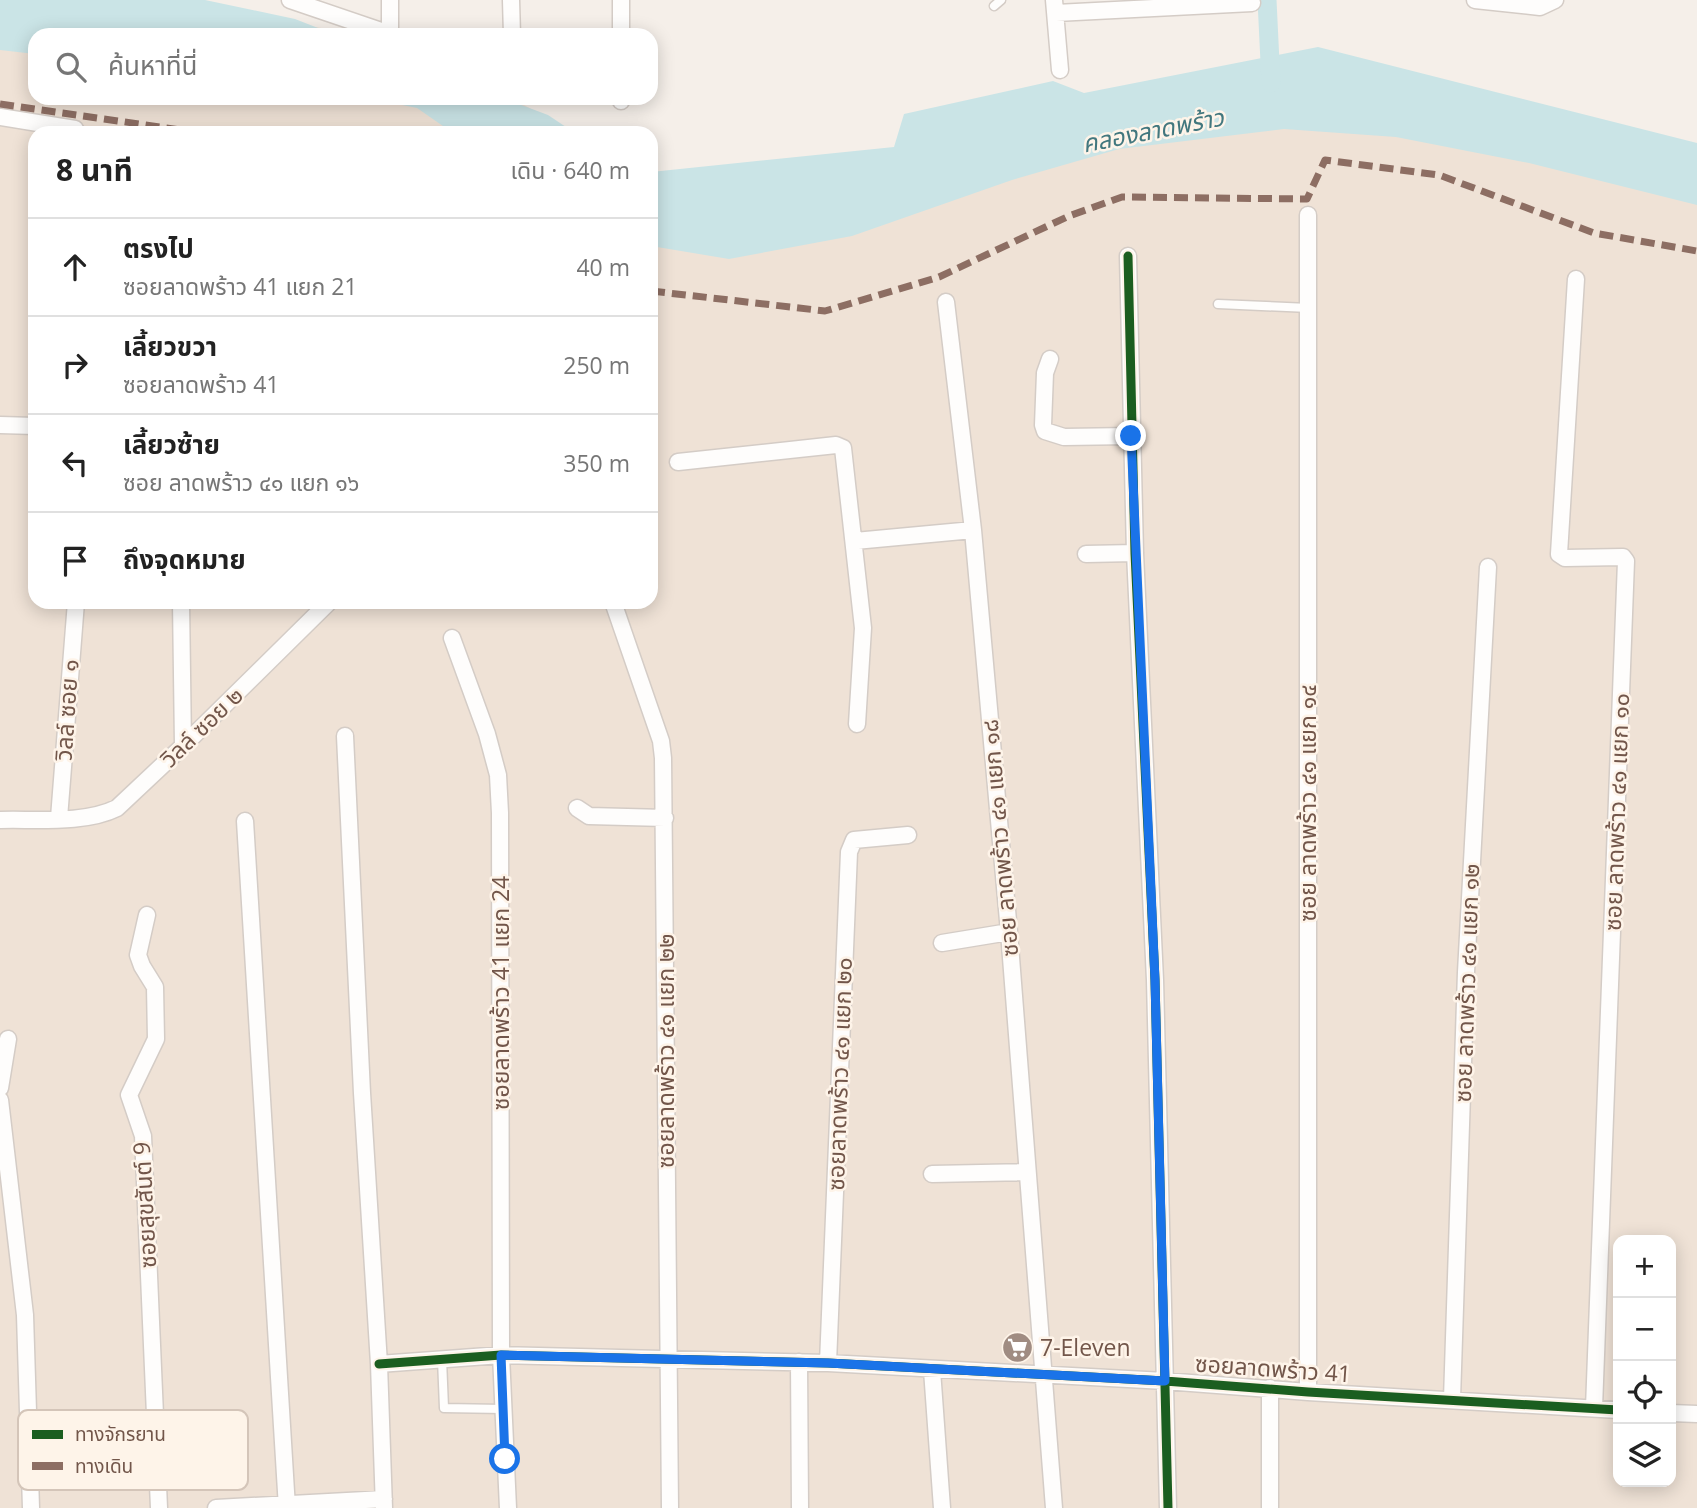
<!DOCTYPE html>
<html lang="th">
<meta charset="utf-8">
<style>
body{margin:0;font-family:"Open Sans","Noto Sans Thai",sans-serif;background:#f2f2f2;color:#222}
.controls{position:absolute;right:21px;bottom:21px;display:grid;overflow:hidden;border-radius:14px;box-shadow:0 4px 18px #0003}
.controls button{width:63px;height:63px;display:grid;place-items:center;padding:0;border:0;border-bottom:2px solid #e0e0e0;background:#fff;color:#222;font:35px sans-serif}
.stop{position:absolute;width:21px;height:21px;margin:-16px;border:5px solid #1a73e8;border-radius:50%;background:#fff}
.stop.end{background:#1a73e8;border-color:#fff;box-shadow:0 2px 7px #0008}
.list{margin:0;padding:0;list-style:none}
h2{display:flex;justify-content:space-between;align-items:center;height:91px;margin:0;padding:0 28px;font-size:30px}
h2 small{font-size:23px;font-weight:400;color:#767676}
.list li{display:grid;grid-template-columns:46px 1fr auto;gap:21px;align-items:center;box-sizing:border-box;height:98px;padding:0 28px;border-top:2px solid #e0e0e0}
.list b{display:block;font-size:26px;white-space:nowrap}
.list p{margin:0;font-size:23px;white-space:nowrap;color:#767676}
.list em{font-size:23px;font-style:normal;color:#767676}
.icon{flex:none;width:38px;height:38px;fill:none;stroke:currentColor;stroke-width:2;stroke-linecap:round;stroke-linejoin:round}
.map{position:relative;flex:none;width:1697px;height:1508px;overflow:hidden}
.search{position:absolute;background:#fff;box-shadow:0 4px 18px #0003;left:28px;top:28px;width:630px;height:77px;display:flex;align-items:center;gap:18px;box-sizing:border-box;padding:0 24px;border-radius:21px;color:#767676;font-size:26px}
.panel{position:absolute;background:#fff;box-shadow:0 4px 18px #0003;left:28px;top:126px;width:630px;height:483px;border-radius:21px}
.map>svg:first-child{display:block}
</style>
<div class="map">
<svg width="1697" height="1508" viewBox="0 0 1697 1508">
<rect width="100%" height="100%" fill="#f5efe9"/>
<path fill="#efe2d6" fill-rule="evenodd" d="M0,0H106L174,5L328,29L350,35H35V98H512L573,133H35V602H651V172L725,184L1178,88L1697,150V1508H0ZM1618,1240H1671V1482H1618Z"/>
<path fill="#cae4e6" d="M0,0H205L295,19L336,35H35V54L0,50Z
M1318,47L1697,143V205L1529,163L1396,137L1284,129L1119,149L1012,180L852,236L729,259L651,246V172L894,147L904,114L1053,81L1084,93Z
M368,98H503L548,115L575,133H453L417,108Z"/>
<g fill="none" stroke-linecap="round" stroke-linejoin="round">
<path stroke="#cae4e6" stroke-width="19" d="M1267,0L1271,83"/>
<defs>
<path id="lane" d="M994,6L1001,0
M1218,304L1309,308
M442,1359L444,1408L503,1409"/>
<path id="street" d="M290,0L393,35
M390,0V34
M511,0L512,35
M621,0V35
M1054,0L1060,70
M1475,0L1540,7L1555,0
M1056,13L1252,3
M621,98V101
M0,117L75,129V133
M1308,215V1392
M1128,256L1135,553L1155,980L1168,1508
M1576,279L1559,554L1565,558L1623,557L1626,561L1594,1408
M946,302L973,530L1009,932L1054,1508
M1050,359L1045,373L1043,425L1045,431L1064,437L1131,436
M0,425L35,426
M678,462L836,445L843,448L863,628L857,724
M855,541L973,530
M1086,554L1135,553
M181,602L183,746
M613,602L661,741L663,758L670,1508
M452,638L487,734L498,775L500,813L501,1355L508,1508
M345,736L362,1093L379,1364L384,1508
M577,808L589,816L665,818
M59,818L76,602
M0,820C36,819 85,824 117,808L183,746L329,602
M245,821L287,1508
M147,915L138,955L142,966L155,987L156,1039L129,1095L143,1136L159,1508
M942,943L1009,932
M0,1088L8,1039
M0,1100L25,1315L31,1508
M932,1174L1027,1172
M799,1362L800,1508
M828,1363L849,852L854,840L908,835
M379,1364L501,1355L828,1363L1165,1381L1308,1392L1618,1410
M932,1370L942,1508
M1452,1399L1466,972L1488,567
M1671,1413L1697,1414
M216,1508L384,1499
M1270,1508V1388"/>
</defs>
<use href="#lane" stroke="#d4ccc6" stroke-width="11"/>
<use href="#street" stroke="#d4ccc6" stroke-width="19"/>
<use href="#lane" stroke="#fefdfc" stroke-width="8"/>
<use href="#street" stroke="#fefdfc" stroke-width="16"/>
<path stroke="#8d6e63" stroke-width="7" stroke-dasharray="14 7" stroke-linecap="butt" d="M0,104L202,133
M651,291L825,311L939,277L1069,216L1122,197L1307,199L1325,160L1439,175L1594,233L1697,251"/>
<defs>
<path id="cycleway" d="M1128,256L1135,553L1155,980L1168,1508
M379,1364L501,1355L828,1363L1165,1381L1308,1392L1618,1410"/>
</defs>
<use href="#cycleway" stroke="#fef4e9" stroke-width="13"/>
<use href="#cycleway" stroke="#1b5e20" stroke-width="9"/>
</g>
<g fill="none" stroke-linecap="round" stroke-linejoin="round">
<path stroke="#1a73e8" stroke-width="9" d="M505,1459L501,1355L828,1363L1165,1381L1155,980L1131,436"/>
</g>
<defs>
<symbol id="supermarket-disc" viewBox="-11 -11 22 22"><circle r="9.5" fill="#a08c82" stroke="#fef4e9"/><path d="M-6-5.5h2.5l.6 2H6L4.5 2H-2.5L-4.4-4H-6ZM-1.5 3.2a1.3 1.3 0 1 0 .1 0ZM3 3.2a1.3 1.3 0 1 0 .1 0Z" fill="#fff"/></symbol>
</defs>
<g fill-rule="evenodd">
<use href="#supermarket-disc" x="1000" y="1330" width="35" height="35"/>
</g>
<g text-anchor="middle" stroke-width="5" stroke-linejoin="round" paint-order="stroke">
<g font-size="23" fill="#72564a" stroke="#fef4e9">
<text transform="translate(67 710) rotate(-86)" y="8">วิลล์ ซอย ๑</text>
<text transform="translate(202 727) rotate(-44)" y="8">วิลล์ ซอย ๒</text>
<text transform="translate(1308 803) rotate(-90)" y="8">ซอย ลาดพร้าว ๔๑ แยก ๑๔</text>
<text transform="translate(1617 812) rotate(-88)" y="8">ซอย ลาดพร้าว ๔๑ แยก ๑๐</text>
<text transform="translate(1000 838) rotate(-95)" y="8">ซอย ลาดพร้าว ๔๑ แยก ๑๘</text>
<text transform="translate(1467 983) rotate(-88)" y="8">ซอย ลาดพร้าว ๔๑ แยก ๑๒</text>
<text transform="translate(501 993) rotate(-90)" y="8">ซอยลาดพร้าว 41 แยก 24</text>
<text transform="translate(666 1051) rotate(-90)" y="8">ซอยลาดพร้าว ๔๑ แยก ๒๒</text>
<text transform="translate(840 1074) rotate(-88)" y="8">ซอยลาดพร้าว ๔๑ แยก ๒๐</text>
<text transform="translate(145 1205) rotate(-93)" y="8">ซอยสุขสันต์ 9</text>
<text transform="translate(1273 1369) rotate(4)" y="8">ซอยลาดพร้าว 41</text>
</g>
<g font-size="23" fill="#72564a" stroke="#fef4e9" text-anchor="start">
<text x="1040" y="1356">7-Eleven</text>
</g>
<g font-size="24" font-style="italic" fill="#42777e" stroke="#fef4e9">
<text transform="translate(1153 131) rotate(-11)" y="8">คลองลาดพร้าว</text>
</g>
</g>
<rect x="18" y="1410" width="230" height="80" rx="10" fill="#fef4e9" stroke="#d4c5b9" stroke-width="2"/>
<rect x="32" y="1430" width="31" height="9" fill="#1b5e20"/>
<rect x="32" y="1462" width="31" height="8" fill="#8d6e63"/>
<g font-size="19" fill="#72564a">
<text x="75" y="1441">ทางจักรยาน</text>
<text x="75" y="1473">ทางเดิน</text>
</g>
</svg>
<div class="controls">
<button>+</button>
<button>−</button>
<button><svg class="icon" aria-label="locate" viewBox="0 0 24 24"><circle cx="12" cy="12" r="6"/><path d="M12 2v4M12 18v4M2 12h4M18 12h4"/></svg></button>
<button><svg class="icon" aria-label="layers" viewBox="0 0 24 24"><path d="M12 4l9 5-9 5-9-5zM3 14l9 5 9-5"/></svg></button>
</div>
<div class="stop" style="left:505px;top:1459px"></div>
<div class="stop end" style="left:1131px;top:436px"></div>
<div class="search"><svg class="icon" aria-label="search" viewBox="0 0 24 24"><circle cx="10" cy="10" r="6"/><path d="M15 15l6 6"/></svg>ค้นหาที่นี่</div>
<section class="panel">
<h2>8 นาที<small>เดิน · 640 m</small></h2>
<ul class="list">
<li><svg class="icon" aria-label="ahead" viewBox="0 0 24 24"><path d="M12 20V5M6 11l6-6 6 6"/></svg><div><b>ตรงไป</b><p>ซอยลาดพร้าว 41 แยก 21</p></div><em>40 m</em></li>
<li><svg class="icon" aria-label="right" viewBox="0 0 24 24"><path d="M7 20v-9h11M14 6l5 5-5 5"/></svg><div><b>เลี้ยวขวา</b><p>ซอยลาดพร้าว 41</p></div><em>250 m</em></li>
<li><svg class="icon" aria-label="left" viewBox="0 0 24 24"><path d="M17 20v-9H6M10 6l-5 5 5 5"/></svg><div><b>เลี้ยวซ้าย</b><p>ซอย ลาดพร้าว ๔๑ แยก ๑๖</p></div><em>350 m</em></li>
<li><svg class="icon" aria-label="arrive" viewBox="0 0 24 24"><path d="M6 21V4h12l-3 4 3 4H6"/></svg><div><b>ถึงจุดหมาย</b></div></li>
</ul>
</section>
</div>
